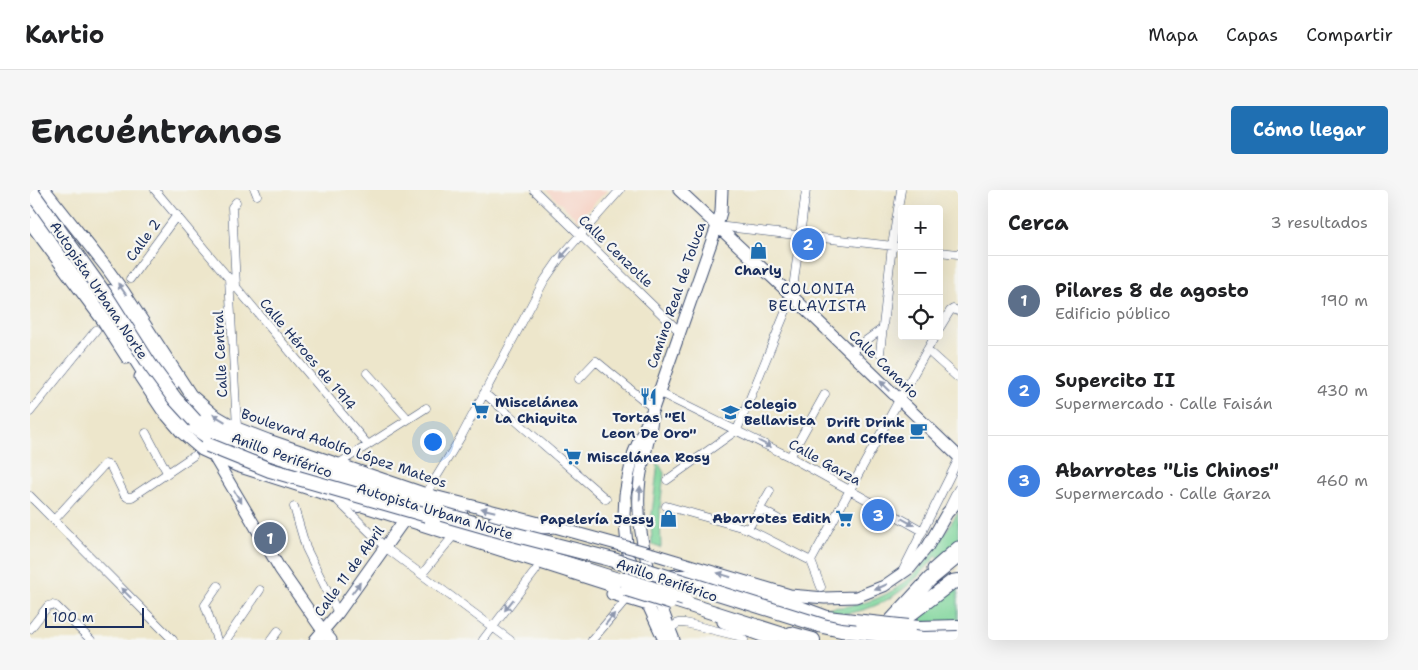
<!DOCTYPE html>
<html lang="es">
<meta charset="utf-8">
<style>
body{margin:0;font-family:"Shantell Sans",sans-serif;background:#f6f6f6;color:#202124}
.controls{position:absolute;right:15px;top:15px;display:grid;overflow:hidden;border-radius:5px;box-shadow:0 5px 20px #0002}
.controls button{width:45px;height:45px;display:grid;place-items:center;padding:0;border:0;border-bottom:1px solid #e0e0e0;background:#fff;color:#202124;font:25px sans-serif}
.scale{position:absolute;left:15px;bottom:12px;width:99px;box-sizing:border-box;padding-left:5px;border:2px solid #1b2f5e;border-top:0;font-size:14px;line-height:18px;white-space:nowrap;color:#1b2f5e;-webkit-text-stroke:4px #f6f6f2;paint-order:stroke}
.you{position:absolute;left:402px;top:251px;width:18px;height:18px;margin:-12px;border:4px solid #fff;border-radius:50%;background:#1a73e8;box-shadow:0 0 0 8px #1a73e833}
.badge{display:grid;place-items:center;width:32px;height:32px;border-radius:50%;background:#1f6fb2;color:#fff;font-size:16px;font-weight:700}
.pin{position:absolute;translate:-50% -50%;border:2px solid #fff;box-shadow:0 1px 5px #0006}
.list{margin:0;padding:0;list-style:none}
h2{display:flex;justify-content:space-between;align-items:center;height:65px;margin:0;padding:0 20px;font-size:21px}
h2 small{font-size:16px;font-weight:400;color:#757577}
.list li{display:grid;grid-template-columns:32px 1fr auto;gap:15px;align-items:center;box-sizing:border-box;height:90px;padding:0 20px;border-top:1px solid #e0e0e0}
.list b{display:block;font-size:19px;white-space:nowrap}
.list p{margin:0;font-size:16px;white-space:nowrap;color:#757577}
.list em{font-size:16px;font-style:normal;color:#757577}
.icon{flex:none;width:28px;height:28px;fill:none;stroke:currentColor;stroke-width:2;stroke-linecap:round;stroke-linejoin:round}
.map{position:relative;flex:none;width:928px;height:450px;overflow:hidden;border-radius:5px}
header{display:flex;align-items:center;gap:30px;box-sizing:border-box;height:70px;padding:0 25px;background:#fff;border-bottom:1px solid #e0e0e0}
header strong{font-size:24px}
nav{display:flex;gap:28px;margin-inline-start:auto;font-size:18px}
.intro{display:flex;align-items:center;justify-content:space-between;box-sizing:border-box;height:120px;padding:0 30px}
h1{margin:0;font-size:35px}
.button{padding:12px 22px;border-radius:5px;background:#1f6fb2;color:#fff;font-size:18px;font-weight:700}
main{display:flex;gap:30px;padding:0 30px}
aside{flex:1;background:#fff;border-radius:5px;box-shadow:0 5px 20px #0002}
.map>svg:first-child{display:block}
</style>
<header>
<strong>Kartio</strong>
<nav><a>Mapa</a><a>Capas</a><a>Compartir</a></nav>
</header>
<div class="intro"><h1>Encuéntranos</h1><a class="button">Cómo llegar</a></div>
<main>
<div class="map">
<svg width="928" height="450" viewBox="0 0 928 450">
<rect width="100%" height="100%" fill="#f6f6f2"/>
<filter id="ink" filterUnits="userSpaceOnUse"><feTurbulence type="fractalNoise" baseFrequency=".02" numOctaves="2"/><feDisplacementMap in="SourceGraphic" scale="10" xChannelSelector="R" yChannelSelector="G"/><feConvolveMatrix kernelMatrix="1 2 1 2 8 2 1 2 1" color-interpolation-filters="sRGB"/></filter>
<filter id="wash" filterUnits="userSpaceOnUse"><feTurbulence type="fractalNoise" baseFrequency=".0096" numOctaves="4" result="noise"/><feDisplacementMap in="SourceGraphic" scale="20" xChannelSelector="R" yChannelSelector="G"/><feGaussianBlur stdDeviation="1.12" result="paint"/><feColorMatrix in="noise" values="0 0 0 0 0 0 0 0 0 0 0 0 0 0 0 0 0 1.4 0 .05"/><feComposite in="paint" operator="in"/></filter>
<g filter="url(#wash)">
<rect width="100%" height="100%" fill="#ede6cb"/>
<path fill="#f6d2c4" d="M516,0H577L548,30Z"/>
<path fill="#7bd499" stroke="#4b827c" d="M628,272L634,283L630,319L631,358L622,355L621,332Z
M928,322V352L909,368L906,366C881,399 840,429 796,423C790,422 783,419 777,417C823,421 864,410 894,373C907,357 917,339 928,322Z
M928,396V432H880Z"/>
</g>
<g filter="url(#ink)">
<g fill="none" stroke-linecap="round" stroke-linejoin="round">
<defs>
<path id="street" d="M125,0L338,255
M225,0L227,5
M504,0L649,141
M206,12L202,17L206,96
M687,36L872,57
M909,62L928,64
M199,88L207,238
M100,89L147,25
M909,139L920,121L923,119L928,121
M897,160L928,188
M820,162L852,139
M850,163L862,56L871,0
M337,183L378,229
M549,189L566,171L623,218
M628,202L760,267L893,341
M454,203L576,309
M0,222L66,140
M116,243L138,284
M760,267L795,204
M308,274L396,218
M637,290L707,240L762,106L776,0
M396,304L432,245L514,91L530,68L590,0
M0,306L143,450
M307,310L356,358L480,450
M636,316L718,339L781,371
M264,317L276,358L308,423
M919,317L928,299
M730,319L748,329
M24,330L75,274L78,275L81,277L94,304L97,307H102L163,266
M718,339L740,301
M872,382L928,270
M392,384L424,345
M791,397L781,371L869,210L905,146
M0,439L18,416L22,415L26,416L61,450
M640,439L648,433H655L708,446L714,450
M187,450L175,415L188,396
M196,450L230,400
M241,450L248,441
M453,450L506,380
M562,450L598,408"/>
<path id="secondary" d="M15,0L76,77L94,102L161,205L183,224L207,238L238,250L396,304L521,336L590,355
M649,0L762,106L928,266
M0,33L73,131L97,168
M110,187L132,220L151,242L172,260L207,276L595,400
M622,228C620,249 613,268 610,289C603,344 624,400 644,450
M183,265L212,314L250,379L293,441L301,450
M623,364L760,405L795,408L826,407L854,396L880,378L898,356L917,323L928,311
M903,379L928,357
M582,404L618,415L622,414
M693,432L743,450
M285,450L308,423L375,329
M634,450L618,415L598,364L594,325L595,305L598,288L604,262L623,219L687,36L691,22L692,0"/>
<path id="highway" d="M0,14L43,71
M33,67L80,128L121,193
M80,102L142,194
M118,182L133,206L161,235L194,258
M159,217C192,252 240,263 284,278C333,294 381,308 430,323
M308,301L328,315
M384,325L588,390
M464,333L502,337L521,336
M643,387H657L672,389L762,415L797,428L833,432
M641,409L769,450
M870,432L922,392L928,391
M879,437L890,438L928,437
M852,441L900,389L928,366
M761,444L783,450"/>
</defs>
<use href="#street" stroke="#3a4a6e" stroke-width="9"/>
<use href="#secondary" stroke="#3a4a6e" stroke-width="13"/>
<use href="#highway" stroke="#3a4a6e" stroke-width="16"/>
<use href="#street" stroke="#fff" stroke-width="8"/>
<use href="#secondary" stroke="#fff" stroke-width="11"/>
<use href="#highway" stroke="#fff" stroke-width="14"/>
<defs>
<path id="secondary-bridge" d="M590,355L623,364
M595,400L640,414"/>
<path id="highway-bridge" d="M0,0L74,103L120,175L145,209L165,231
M178,255L240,280L397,325
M412,324L475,342L580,369L793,436L811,440L893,449L928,448
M593,389L654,409
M833,432L879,437"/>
</defs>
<use href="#secondary-bridge" stroke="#3a4a6e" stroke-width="13" stroke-linecap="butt"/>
<use href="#highway-bridge" stroke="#3a4a6e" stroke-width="16" stroke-linecap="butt"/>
<use href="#secondary-bridge" stroke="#fff" stroke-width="11"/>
<use href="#highway-bridge" stroke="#fff" stroke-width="14"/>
</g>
<defs><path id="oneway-solid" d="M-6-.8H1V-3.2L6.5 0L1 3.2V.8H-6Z" transform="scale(1.25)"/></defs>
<g fill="#8d97ae">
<use href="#oneway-solid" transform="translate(535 63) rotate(132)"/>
<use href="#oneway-solid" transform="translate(92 99) rotate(-125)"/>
<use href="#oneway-solid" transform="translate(855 196) rotate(-135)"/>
<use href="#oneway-solid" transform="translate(189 228) rotate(-149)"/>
<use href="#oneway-solid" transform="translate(735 254) rotate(27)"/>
<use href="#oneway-solid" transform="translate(610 303) rotate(-88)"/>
<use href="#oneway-solid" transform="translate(208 307) rotate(58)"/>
<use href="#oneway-solid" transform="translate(458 320) rotate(-166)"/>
<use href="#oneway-solid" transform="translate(878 332) rotate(29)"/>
<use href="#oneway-solid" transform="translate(694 385) rotate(-163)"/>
<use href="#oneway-solid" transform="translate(851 397) rotate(155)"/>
<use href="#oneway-solid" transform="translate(326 398) rotate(-53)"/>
<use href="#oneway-solid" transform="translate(96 403) rotate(-135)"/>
<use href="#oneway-solid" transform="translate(479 415) rotate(128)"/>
<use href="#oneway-solid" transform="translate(580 429) rotate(-50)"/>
</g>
</g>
<defs>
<symbol id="shop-bare" viewBox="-9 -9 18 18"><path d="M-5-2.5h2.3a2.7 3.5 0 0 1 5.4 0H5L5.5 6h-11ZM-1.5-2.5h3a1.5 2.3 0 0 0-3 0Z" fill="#1f6fb2" stroke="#f6f6f2" stroke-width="2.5" paint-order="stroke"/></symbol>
<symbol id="restaurant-bare" viewBox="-9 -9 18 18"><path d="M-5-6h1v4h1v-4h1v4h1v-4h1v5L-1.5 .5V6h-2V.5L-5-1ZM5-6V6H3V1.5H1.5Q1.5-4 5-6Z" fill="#1f6fb2" stroke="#f6f6f2" stroke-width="2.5" paint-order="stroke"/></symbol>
<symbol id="supermarket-bare" viewBox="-9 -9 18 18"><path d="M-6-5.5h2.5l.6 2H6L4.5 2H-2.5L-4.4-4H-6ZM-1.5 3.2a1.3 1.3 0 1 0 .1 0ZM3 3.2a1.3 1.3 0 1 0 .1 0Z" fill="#1f6fb2" stroke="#f6f6f2" stroke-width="2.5" paint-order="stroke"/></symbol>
<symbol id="school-bare" viewBox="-9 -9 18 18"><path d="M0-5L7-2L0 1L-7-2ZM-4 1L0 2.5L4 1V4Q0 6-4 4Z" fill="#1f6fb2" stroke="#f6f6f2" stroke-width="2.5" paint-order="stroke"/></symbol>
<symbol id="cafe-bare" viewBox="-9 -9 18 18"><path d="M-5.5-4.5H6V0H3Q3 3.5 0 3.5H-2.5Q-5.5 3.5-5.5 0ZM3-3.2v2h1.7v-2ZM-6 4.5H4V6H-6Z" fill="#1f6fb2" stroke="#f6f6f2" stroke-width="2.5" paint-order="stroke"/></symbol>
</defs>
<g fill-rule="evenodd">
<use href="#shop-bare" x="716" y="48" width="25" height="25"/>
<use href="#restaurant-bare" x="606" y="194" width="25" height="25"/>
<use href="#supermarket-bare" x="438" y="208" width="25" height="25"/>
<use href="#school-bare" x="688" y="210" width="25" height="25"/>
<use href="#cafe-bare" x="876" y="228" width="25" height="25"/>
<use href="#supermarket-bare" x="530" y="254" width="25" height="25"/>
<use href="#supermarket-bare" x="802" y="316" width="25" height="25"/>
<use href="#shop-bare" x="626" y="316" width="25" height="25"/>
</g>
<g text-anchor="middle" stroke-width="4.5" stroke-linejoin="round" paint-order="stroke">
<g font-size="14" fill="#1b2f5e" stroke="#f6f6f2">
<text transform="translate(113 50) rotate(-54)" y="5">Calle 2</text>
<text transform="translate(586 61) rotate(44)" y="5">Calle Cenzotle</text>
<text transform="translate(69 100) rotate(56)" y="5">Autopista Urbana Norte</text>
<text transform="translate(646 105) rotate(-71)" y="5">Camino Real de Toluca</text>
<text transform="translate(190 164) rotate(-93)" y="5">Calle Central</text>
<text transform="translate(278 164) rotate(50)" y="5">Calle Héroes de 1914</text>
<text transform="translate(854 174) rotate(44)" y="5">Calle Canario</text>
<text transform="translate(314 258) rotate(19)" y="5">Boulevard Adolfo López Mateos</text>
<text transform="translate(252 265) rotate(20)" y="5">Anillo Periférico</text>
<text transform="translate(795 272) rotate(29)" y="5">Calle Garza</text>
<text transform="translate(405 321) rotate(17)" y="5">Autopista Urbana Norte</text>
<text transform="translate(319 381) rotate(-54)" y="5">Calle 11 de Abril</text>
<text transform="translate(637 390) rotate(19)" y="5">Anillo Periférico</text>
</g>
<g font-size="14" font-weight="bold" fill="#1b2f5e" stroke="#f6f6f2" text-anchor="start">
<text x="728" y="85" text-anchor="middle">Charly</text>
<text x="465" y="217">Miscelánea<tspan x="465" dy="16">La Chiquita</tspan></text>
<text x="714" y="219">Colegio<tspan x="714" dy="16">Bellavista</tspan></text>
<text x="619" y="232" text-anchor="middle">Tortas "El<tspan x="619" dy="16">Leon De Oro"</tspan></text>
<text x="875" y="237" text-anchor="end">Drift Drink<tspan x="875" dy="16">and Coffee</tspan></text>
<text x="557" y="272">Miscelánea Rosy</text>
<text x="801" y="333" text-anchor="end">Abarrotes Edith</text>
<text x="624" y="334" text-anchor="end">Papelería Jessy</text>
</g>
<g font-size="15" letter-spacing="1" fill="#1b2f5e" stroke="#f6f6f2">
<text x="788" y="104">COLONIA<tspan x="788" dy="17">BELLAVISTA</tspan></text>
</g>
</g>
</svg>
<div class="controls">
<button>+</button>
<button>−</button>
<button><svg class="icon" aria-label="locate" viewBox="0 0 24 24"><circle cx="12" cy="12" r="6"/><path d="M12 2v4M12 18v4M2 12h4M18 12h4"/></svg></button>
</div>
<div class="scale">100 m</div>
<div class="you"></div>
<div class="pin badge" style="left:240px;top:348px;background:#5c6f8a">1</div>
<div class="pin badge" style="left:778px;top:54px;background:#3f7fe0">2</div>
<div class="pin badge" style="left:848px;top:325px;background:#3f7fe0">3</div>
</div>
<aside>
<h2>Cerca<small>3 resultados</small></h2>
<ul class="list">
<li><span class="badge" style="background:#5c6f8a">1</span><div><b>Pilares 8 de agosto</b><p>Edificio público</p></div><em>190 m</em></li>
<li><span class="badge" style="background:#3f7fe0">2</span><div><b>Supercito II</b><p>Supermercado · Calle Faisán</p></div><em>430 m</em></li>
<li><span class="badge" style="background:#3f7fe0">3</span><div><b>Abarrotes &quot;Lis Chinos&quot;</b><p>Supermercado · Calle Garza</p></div><em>460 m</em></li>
</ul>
</aside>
</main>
